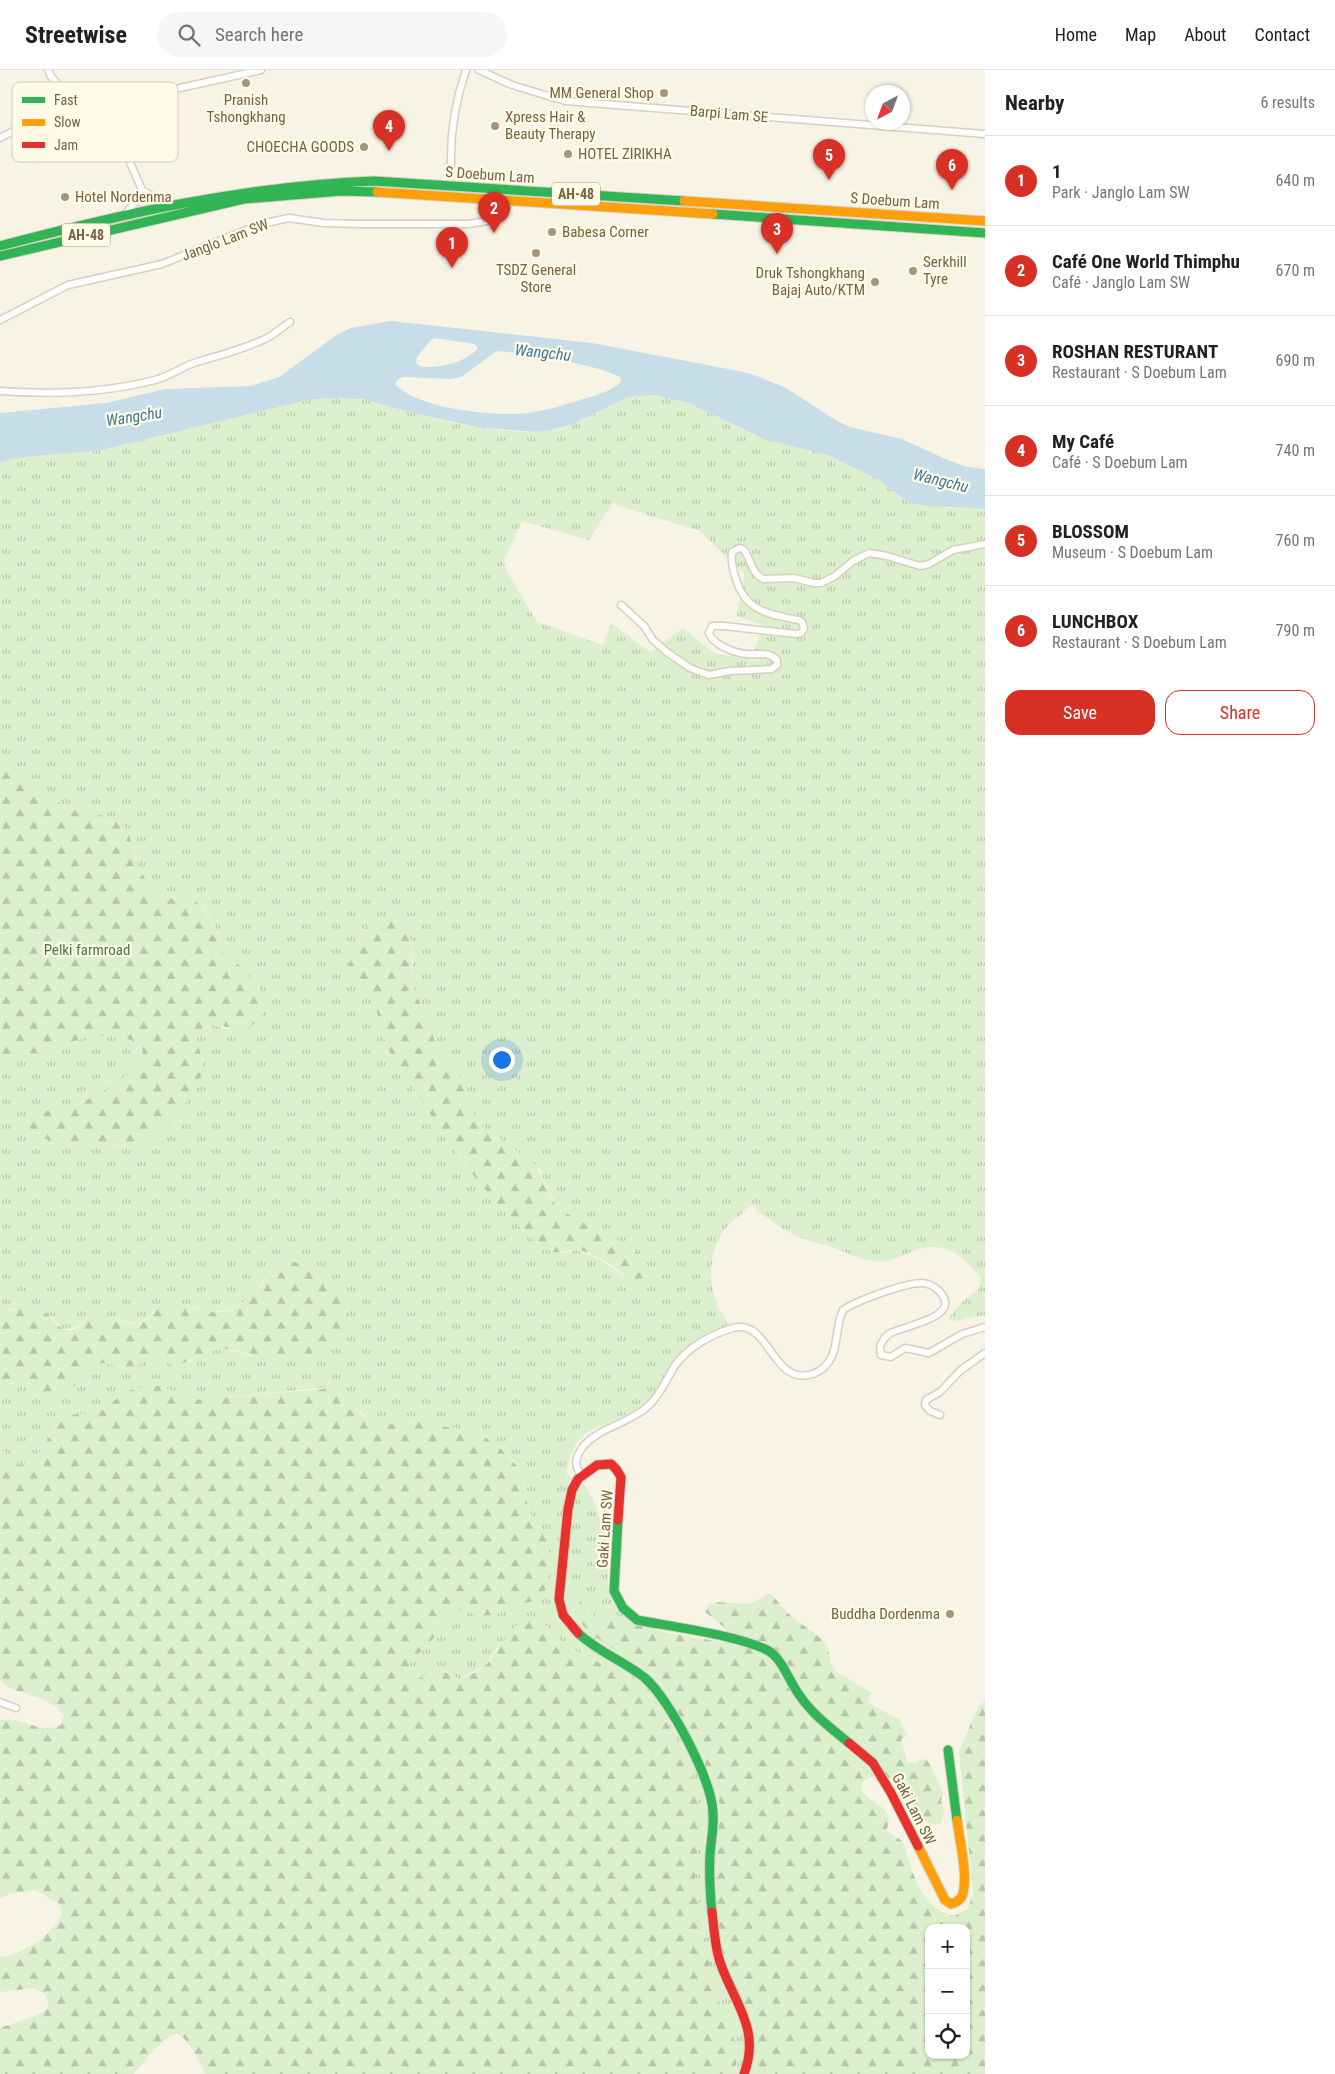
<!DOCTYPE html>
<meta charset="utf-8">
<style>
body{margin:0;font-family:"Roboto Condensed",sans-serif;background:#f6f6f6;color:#202124}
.controls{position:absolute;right:15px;bottom:15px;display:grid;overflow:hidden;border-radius:10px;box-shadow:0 1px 4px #0004}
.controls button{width:45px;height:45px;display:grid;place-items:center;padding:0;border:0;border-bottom:1px solid #e0e0e0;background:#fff;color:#202124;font:25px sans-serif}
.compass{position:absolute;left:865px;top:15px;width:45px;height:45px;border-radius:50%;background:#fff;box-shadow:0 1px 4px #0004;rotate:221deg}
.you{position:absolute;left:501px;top:989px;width:18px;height:18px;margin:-12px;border:4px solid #fff;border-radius:50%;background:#1a73e8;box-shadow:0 0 0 8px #1a73e833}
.badge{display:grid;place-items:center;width:32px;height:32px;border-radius:50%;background:#d93025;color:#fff;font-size:16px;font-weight:700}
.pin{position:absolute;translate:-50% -41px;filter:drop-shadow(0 1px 2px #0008)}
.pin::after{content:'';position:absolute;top:26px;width:18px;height:15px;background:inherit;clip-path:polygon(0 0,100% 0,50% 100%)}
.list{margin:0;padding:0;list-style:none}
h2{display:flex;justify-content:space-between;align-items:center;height:65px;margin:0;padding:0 20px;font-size:21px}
h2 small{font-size:16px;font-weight:400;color:#757577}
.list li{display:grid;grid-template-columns:32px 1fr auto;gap:15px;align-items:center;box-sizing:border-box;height:90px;padding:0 20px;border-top:1px solid #e0e0e0}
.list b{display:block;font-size:19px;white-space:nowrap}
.list p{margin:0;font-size:16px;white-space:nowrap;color:#757577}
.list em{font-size:16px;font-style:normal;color:#757577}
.actions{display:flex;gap:10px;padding:15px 20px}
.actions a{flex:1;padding:11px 0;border:1px solid #d93025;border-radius:15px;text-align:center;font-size:18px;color:#d93025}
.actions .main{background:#d93025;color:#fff}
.icon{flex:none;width:28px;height:28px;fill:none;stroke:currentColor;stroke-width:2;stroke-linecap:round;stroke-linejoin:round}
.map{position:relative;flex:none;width:985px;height:2004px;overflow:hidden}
header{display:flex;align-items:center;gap:30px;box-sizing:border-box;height:70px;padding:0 25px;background:#fff;border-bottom:1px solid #e0e0e0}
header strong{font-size:24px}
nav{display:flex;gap:28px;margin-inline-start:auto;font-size:18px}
.search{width:350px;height:45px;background:#f6f6f6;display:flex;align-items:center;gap:12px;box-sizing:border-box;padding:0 18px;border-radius:28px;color:#757577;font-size:19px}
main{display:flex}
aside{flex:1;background:#fff}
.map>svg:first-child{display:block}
</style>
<header>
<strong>Streetwise</strong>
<div class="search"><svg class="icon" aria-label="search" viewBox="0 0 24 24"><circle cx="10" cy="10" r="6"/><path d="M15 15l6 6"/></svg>Search here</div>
<nav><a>Home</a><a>Map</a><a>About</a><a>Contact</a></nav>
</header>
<main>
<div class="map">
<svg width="985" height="2004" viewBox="0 0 985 2004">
<defs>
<pattern id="grass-tufts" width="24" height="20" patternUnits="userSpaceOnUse" patternTransform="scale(1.25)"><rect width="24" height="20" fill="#dcf0ce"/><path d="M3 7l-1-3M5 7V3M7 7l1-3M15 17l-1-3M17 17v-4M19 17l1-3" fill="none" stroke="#b7c6a9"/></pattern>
<pattern id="forest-firs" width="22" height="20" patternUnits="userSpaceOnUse" patternTransform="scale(1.25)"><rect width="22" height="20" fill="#dcf0ce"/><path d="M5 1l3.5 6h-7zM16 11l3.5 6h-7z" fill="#b7c6a9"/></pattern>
</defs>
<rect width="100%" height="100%" fill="#f7f4e5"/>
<path fill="url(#grass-tufts)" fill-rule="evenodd" d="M640,325H652L686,332L754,365L828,385L879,410L909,433L948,438L985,439V1245L956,1251L948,1249L962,1232L978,1220L981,1208C963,1185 945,1169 914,1181C903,1185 892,1191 881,1191C862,1191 851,1184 834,1178C824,1174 814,1173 805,1169C784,1161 767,1149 751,1135C744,1143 730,1152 725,1159C710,1180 707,1209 717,1234C719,1241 725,1247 729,1254L704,1266L675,1288L661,1316L641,1337L588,1362C573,1373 569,1387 567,1405L585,1415L594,1432L608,1471V1520L614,1534L626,1549C614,1543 608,1547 597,1548L574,1525L571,1528L572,1540L580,1552L605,1572L650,1603L664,1618L674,1633L714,1714L719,1732L716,1840L730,1905L751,1949L755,1965L757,1980L755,2004H734L735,2000L716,1925L695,1809V1790L700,1752L698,1728L685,1692L660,1642L648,1626L640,1619L606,1597L566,1576L538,1549L497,1578L485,1596L459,1609L445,1601L432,1602L415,1611L400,1606L412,1590L433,1569L452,1539L466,1541L478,1546L494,1545L515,1535L535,1531L552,1492L546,1471L528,1439L524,1415L517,1396L511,1388L483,1366L472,1362L417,1351L384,1355L373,1351L343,1329L321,1318L191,1330L168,1319L136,1318L119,1326L108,1337L100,1342L55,1357C46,1375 32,1401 9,1394L4,1382L0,1381V1317L3,1315L22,1312L48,1324L65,1322L77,1314L86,1302L102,1293H108L123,1298L145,1290L160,1289L175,1296L189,1292L205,1282L223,1279L272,1290L350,1246L341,1223L275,1196L249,1229L232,1239L211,1242L188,1236L156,1239C131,1267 129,1244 103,1247C83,1248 67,1273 53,1247L12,1239L0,1243V989L30,983H39L86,967L114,965L131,970L143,981C141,987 139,994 135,999C121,1018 86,1031 63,1038L57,1072H82L125,1076L203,989L196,969V961L213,955L229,959L259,918L238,894L229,890L223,883L216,858L205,839L192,829H172L153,822L138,796L135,782L101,745H96L76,741L41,724L31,721L0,697V391C33,383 68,385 102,380L308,330C327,328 347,326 365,329C383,332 400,340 417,344C454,354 495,362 534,362C555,363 577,354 595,344C611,336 623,327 640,325ZM612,434L700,461L745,505L736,546L763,555L751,590L714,583L683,558L650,582L611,553L603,575L537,552L505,498L504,491L522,451L589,470ZM380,847L413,879L412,916L427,947L436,975L450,998L459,1005L477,1052L533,1093L540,1100L547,1118L558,1137L576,1149L653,1211L630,1214L626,1207L599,1189L577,1180L562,1183L542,1176L533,1169L467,1098L390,983C378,962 379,906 347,903L351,886L363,859Z"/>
<path fill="url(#forest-firs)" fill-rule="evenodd" d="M0,697L31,721L41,724L76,741L105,746L123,756L129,764L138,796L153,822L172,829H192L201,835L216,858L223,883L229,890L238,894L259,918L265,929L261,948L247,960L213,955L196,961C195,974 204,985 203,998C201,1010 193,1023 186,1033C157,1078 134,1078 84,1072C76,1071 66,1073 58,1072C46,1071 32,1062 25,1053L26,1046L81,1033L115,1015L136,997L143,981L131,970L114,965L86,967L39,983H30L0,989Z
M389,846L407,862L412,871V916L427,947L436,975L450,998L459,1005L477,1052L533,1093C545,1106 546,1127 560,1138C589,1163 646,1167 653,1211L630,1224C630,1218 630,1213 627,1209C621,1198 591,1182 578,1180C561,1178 558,1190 539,1174C476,1122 435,1050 390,983C379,964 377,904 347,903C353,879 360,849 389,846Z
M294,1192C335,1194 346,1225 352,1260C322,1279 300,1296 263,1288C250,1285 235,1279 222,1279C204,1280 192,1292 175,1296C156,1287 150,1286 133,1299L102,1293C86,1299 79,1318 63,1322C58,1323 51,1325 47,1324C29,1320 22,1305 0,1317V1243C11,1240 26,1237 38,1239C52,1242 56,1262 72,1260C84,1257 88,1246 107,1246C118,1246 129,1257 140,1253C152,1249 153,1237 168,1235C186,1233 203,1244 221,1242C242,1239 254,1224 266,1209C268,1205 272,1199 275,1197C279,1194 289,1193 294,1192Z
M159,1316L187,1326L191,1330L326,1319L353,1336L364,1346L384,1355L417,1351L472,1362L483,1366L500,1378L517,1396L524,1415L528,1439L546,1470L552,1492L545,1520L535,1531L515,1535L494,1545L478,1546L466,1541L452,1540L433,1569L412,1591L401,1606L415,1611L422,1606L441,1600L459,1609C469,1606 480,1601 487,1594C499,1581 512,1549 533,1548C551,1553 558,1574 574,1581C599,1592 625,1605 646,1624C667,1643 697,1712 700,1741C702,1763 694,1786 695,1809L716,1925L731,1958L735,1973L736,1993L734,2004H205C202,1995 186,1964 176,1964C164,1965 142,1994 134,2004H0V1958L35,1946L49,1938L46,1925L34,1918L0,1922V1887C7,1887 9,1885 15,1883C40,1873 48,1866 62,1844L60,1835L57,1832L35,1820L9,1824L0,1829V1650C22,1646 40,1665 61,1655L64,1646C49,1623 17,1628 0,1610V1381L7,1386L9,1394C40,1403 46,1360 67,1347C78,1341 90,1346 101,1341C109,1338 112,1331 119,1327C130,1317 145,1317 159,1316Z
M767,1524H771C777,1530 781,1536 787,1542C798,1554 814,1560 824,1572C831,1581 828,1592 835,1601L872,1623L868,1632L895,1648H899L907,1666L901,1669L907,1692L916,1693L919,1690L926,1689L929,1693L943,1722L941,1731L944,1741L942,1751L939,1754C916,1759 910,1710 883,1706C876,1705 868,1707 862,1713L861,1718L867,1727L883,1738L889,1746L887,1761L901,1770L904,1774C912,1801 921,1839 954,1846L968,1839L973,1822L959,1682L977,1639L985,1630V2004H755C763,1948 732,1924 720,1874C713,1841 716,1805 717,1772C718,1759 721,1744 719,1730C715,1710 702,1690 692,1672C686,1658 680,1644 672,1631C667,1621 660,1612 651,1604C632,1588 562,1556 572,1526H576L589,1541L597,1548L615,1544L638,1554L668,1563L728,1573L725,1558L705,1542L708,1535L716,1532L751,1534ZM929,1858H966V1985H929Z"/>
<path fill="#c7dee8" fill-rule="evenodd" d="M391,251L592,273L739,301L754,305L786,318L837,351L850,357L902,369L950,391L968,397L985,399V439L927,436L909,433L879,410L828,385L764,369L686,332L652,325L628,327L574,354L548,361L536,362L482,358L416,344L364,329L328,328L308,330L102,380C68,385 33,383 0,392V343L106,333L165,319L251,316L279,307L338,264L351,258ZM434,268L475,274L478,278C466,293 439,298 421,297L416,293L417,287L431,270ZM497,281C522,283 601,295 621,308V312C611,322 593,326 580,330C563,335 545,341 528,343C496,347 419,339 396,315L397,310L403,307L451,309L461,307Z"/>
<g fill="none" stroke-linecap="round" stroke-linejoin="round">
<defs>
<path id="street" d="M48,0L50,5L71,31L99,44L129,90L142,120L165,134
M479,0L512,15L565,31L985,64
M0,68L17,59L46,50L70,45L99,44L171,20L261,0
M451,96C450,62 455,32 466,0
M127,142L135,133L142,120
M0,250L68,215L162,194L261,154L289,148L324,153L358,154H468L493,150L502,144L511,130
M0,321C52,325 104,323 155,310C171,306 184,295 200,291C218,286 257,275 272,265C278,261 284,256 290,252
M621,535L644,556L653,570L668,583L690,598L709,605L730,601L772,599L777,595V590C769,581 758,585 746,584C735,583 713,575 709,563L712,556H724L796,564L801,563L804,558L802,552L799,550C770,545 745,541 736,509C733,501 731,491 732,482L739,478L743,479C752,489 750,502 763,509L794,508L814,513H821L835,506L853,491L869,483L887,486L920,496L929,494L953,480L985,474
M940,1345L930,1341L925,1335L926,1330L940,1322L961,1300L985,1283
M581,1405C574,1395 575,1388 582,1378C597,1358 627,1354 646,1338C659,1327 665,1312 674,1297C686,1278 712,1264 733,1258C768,1248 772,1312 808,1305C815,1304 822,1300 827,1294C839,1280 835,1256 843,1240C858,1230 905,1213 922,1213C928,1213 935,1217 939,1221C965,1248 901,1256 889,1264C884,1267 882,1272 880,1276L881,1285L891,1287L905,1278L929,1283L962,1264L985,1257
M0,1632L16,1638"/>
<path id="fast" d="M713,144L985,163
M0,176C125,143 244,116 374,111L684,131
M0,186L244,129L341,121L377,122
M618,1450L614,1521L623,1538L637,1550C666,1556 753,1567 773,1584C785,1595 790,1613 800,1626C813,1645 831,1658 849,1673
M578,1563C598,1582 624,1591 645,1608C670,1630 712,1710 713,1743C714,1757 711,1771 710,1785C709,1804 710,1823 712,1842
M948,1680L957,1750"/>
<path id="slow" d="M377,122L713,144
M684,131L985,151
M918,1776L945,1830L951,1834C955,1833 958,1831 961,1828C970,1813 959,1767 957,1750"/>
<path id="jam" d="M578,1563L563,1545L559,1529L568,1439L572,1420L578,1409L597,1395L611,1394L616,1399L621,1407L618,1450
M849,1673L873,1693L891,1723L918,1776
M712,1842C714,1858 715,1877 720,1892C734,1933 761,1959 744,2004"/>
</defs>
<use href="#street" stroke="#d6d0c1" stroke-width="9"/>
<use href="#fast" stroke="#d8d1c2" stroke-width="11"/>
<use href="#slow" stroke="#d8d1c2" stroke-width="11"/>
<use href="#jam" stroke="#d8d1c2" stroke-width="11"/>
<use href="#street" stroke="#fefdfb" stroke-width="6"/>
<use href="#fast" stroke="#30b455" stroke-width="9"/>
<use href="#slow" stroke="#ff9f0a" stroke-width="9"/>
<use href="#jam" stroke="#e5322d" stroke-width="9"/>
</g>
<g fill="#a4957c" stroke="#fffbe7" stroke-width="2">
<circle cx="246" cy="13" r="5"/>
<circle cx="664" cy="23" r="5"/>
<circle cx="495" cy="56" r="5"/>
<circle cx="364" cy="77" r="5"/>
<circle cx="568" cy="84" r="5"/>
<circle cx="65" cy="127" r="5"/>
<circle cx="552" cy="162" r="5"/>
<circle cx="536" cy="183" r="5"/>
<circle cx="913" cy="201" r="5"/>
<circle cx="875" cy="212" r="5"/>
<circle cx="950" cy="1544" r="5"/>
</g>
<g text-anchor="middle" stroke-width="4.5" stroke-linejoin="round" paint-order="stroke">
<g fill="#fffbe7" stroke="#a09075" stroke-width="1">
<rect x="552" y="112.5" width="48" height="23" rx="4"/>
<rect x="62" y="153.5" width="48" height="23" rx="4"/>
</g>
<g font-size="14" font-weight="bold" fill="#776244">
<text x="576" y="129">AH-48</text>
<text x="86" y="170">AH-48</text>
</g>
<g font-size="15" fill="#776244" stroke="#fffbe7" text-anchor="start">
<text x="654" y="28" text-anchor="end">MM General Shop</text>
<text x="246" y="35" text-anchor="middle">Pranish<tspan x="246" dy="17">Tshongkhang</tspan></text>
<text x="505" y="52">Xpress Hair &amp;<tspan x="505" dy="17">Beauty Therapy</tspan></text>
<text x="354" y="82" text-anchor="end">CHOECHA GOODS</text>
<text x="578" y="89">HOTEL ZIRIKHA</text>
<text x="75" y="132">Hotel Nordenma</text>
<text x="562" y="167">Babesa Corner</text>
<text x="923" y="197">Serkhill<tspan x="923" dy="17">Tyre</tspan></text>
<text x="536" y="205" text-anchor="middle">TSDZ General<tspan x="536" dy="17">Store</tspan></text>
<text x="865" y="208" text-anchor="end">Druk Tshongkhang<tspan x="865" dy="17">Bajaj Auto/KTM</tspan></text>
<text x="940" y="1549" text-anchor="end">Buddha Dordenma</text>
</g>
<g font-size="15" fill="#776244" stroke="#fffbe7">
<text transform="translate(729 44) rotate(5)" y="5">Barpi Lam SE</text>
<text transform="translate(490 105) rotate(4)" y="5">S Doebum Lam</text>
<text transform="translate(895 131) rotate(4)" y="5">S Doebum Lam</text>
<text transform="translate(225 170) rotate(-21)" y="5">Janglo Lam SW</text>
<text transform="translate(605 1459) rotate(-86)" y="5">Gaki Lam SW</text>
<text transform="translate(914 1739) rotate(63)" y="5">Gaki Lam SW</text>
</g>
<g font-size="15" fill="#407e3b" stroke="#fffbe7">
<text x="87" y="885">Pelki farmroad</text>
</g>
<g font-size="16" font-style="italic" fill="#40789c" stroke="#fffbe7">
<text transform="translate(543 282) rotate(6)" y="6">Wangchu</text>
<text transform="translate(134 346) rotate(-9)" y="6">Wangchu</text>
<text transform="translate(941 410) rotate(14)" y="6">Wangchu</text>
</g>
</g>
<rect x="12" y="12" width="166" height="80" rx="8" fill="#fffbe7" stroke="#d6cdb6" stroke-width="1"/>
<rect x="22" y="27" width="23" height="6" fill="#30b455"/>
<rect x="22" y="49" width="23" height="7" fill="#ff9f0a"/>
<rect x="22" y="72" width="23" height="6" fill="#e5322d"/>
<g font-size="14" fill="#776244">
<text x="54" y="35">Fast</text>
<text x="54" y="57">Slow</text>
<text x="54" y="80">Jam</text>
</g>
</svg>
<div class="controls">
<button>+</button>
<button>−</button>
<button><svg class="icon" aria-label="locate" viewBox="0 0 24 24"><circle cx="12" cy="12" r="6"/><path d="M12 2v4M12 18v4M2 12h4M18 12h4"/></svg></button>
</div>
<svg class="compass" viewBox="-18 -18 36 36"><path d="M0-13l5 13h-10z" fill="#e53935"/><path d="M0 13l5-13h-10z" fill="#757577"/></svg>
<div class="you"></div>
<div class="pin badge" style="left:452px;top:198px">1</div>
<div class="pin badge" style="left:494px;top:163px">2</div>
<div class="pin badge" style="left:777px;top:184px">3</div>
<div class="pin badge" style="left:389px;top:81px">4</div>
<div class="pin badge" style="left:829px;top:110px">5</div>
<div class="pin badge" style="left:952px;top:120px">6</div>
</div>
<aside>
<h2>Nearby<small>6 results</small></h2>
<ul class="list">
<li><span class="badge">1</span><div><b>1</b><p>Park · Janglo Lam SW</p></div><em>640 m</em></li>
<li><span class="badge">2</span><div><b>Café One World Thimphu</b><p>Café · Janglo Lam SW</p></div><em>670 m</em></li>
<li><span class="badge">3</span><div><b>ROSHAN RESTURANT</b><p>Restaurant · S Doebum Lam</p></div><em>690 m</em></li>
<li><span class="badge">4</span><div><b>My Café</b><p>Café · S Doebum Lam</p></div><em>740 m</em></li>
<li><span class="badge">5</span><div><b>BLOSSOM</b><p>Museum · S Doebum Lam</p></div><em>760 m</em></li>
<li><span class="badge">6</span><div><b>LUNCHBOX</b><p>Restaurant · S Doebum Lam</p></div><em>790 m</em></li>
</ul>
<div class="actions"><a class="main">Save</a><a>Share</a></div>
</aside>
</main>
